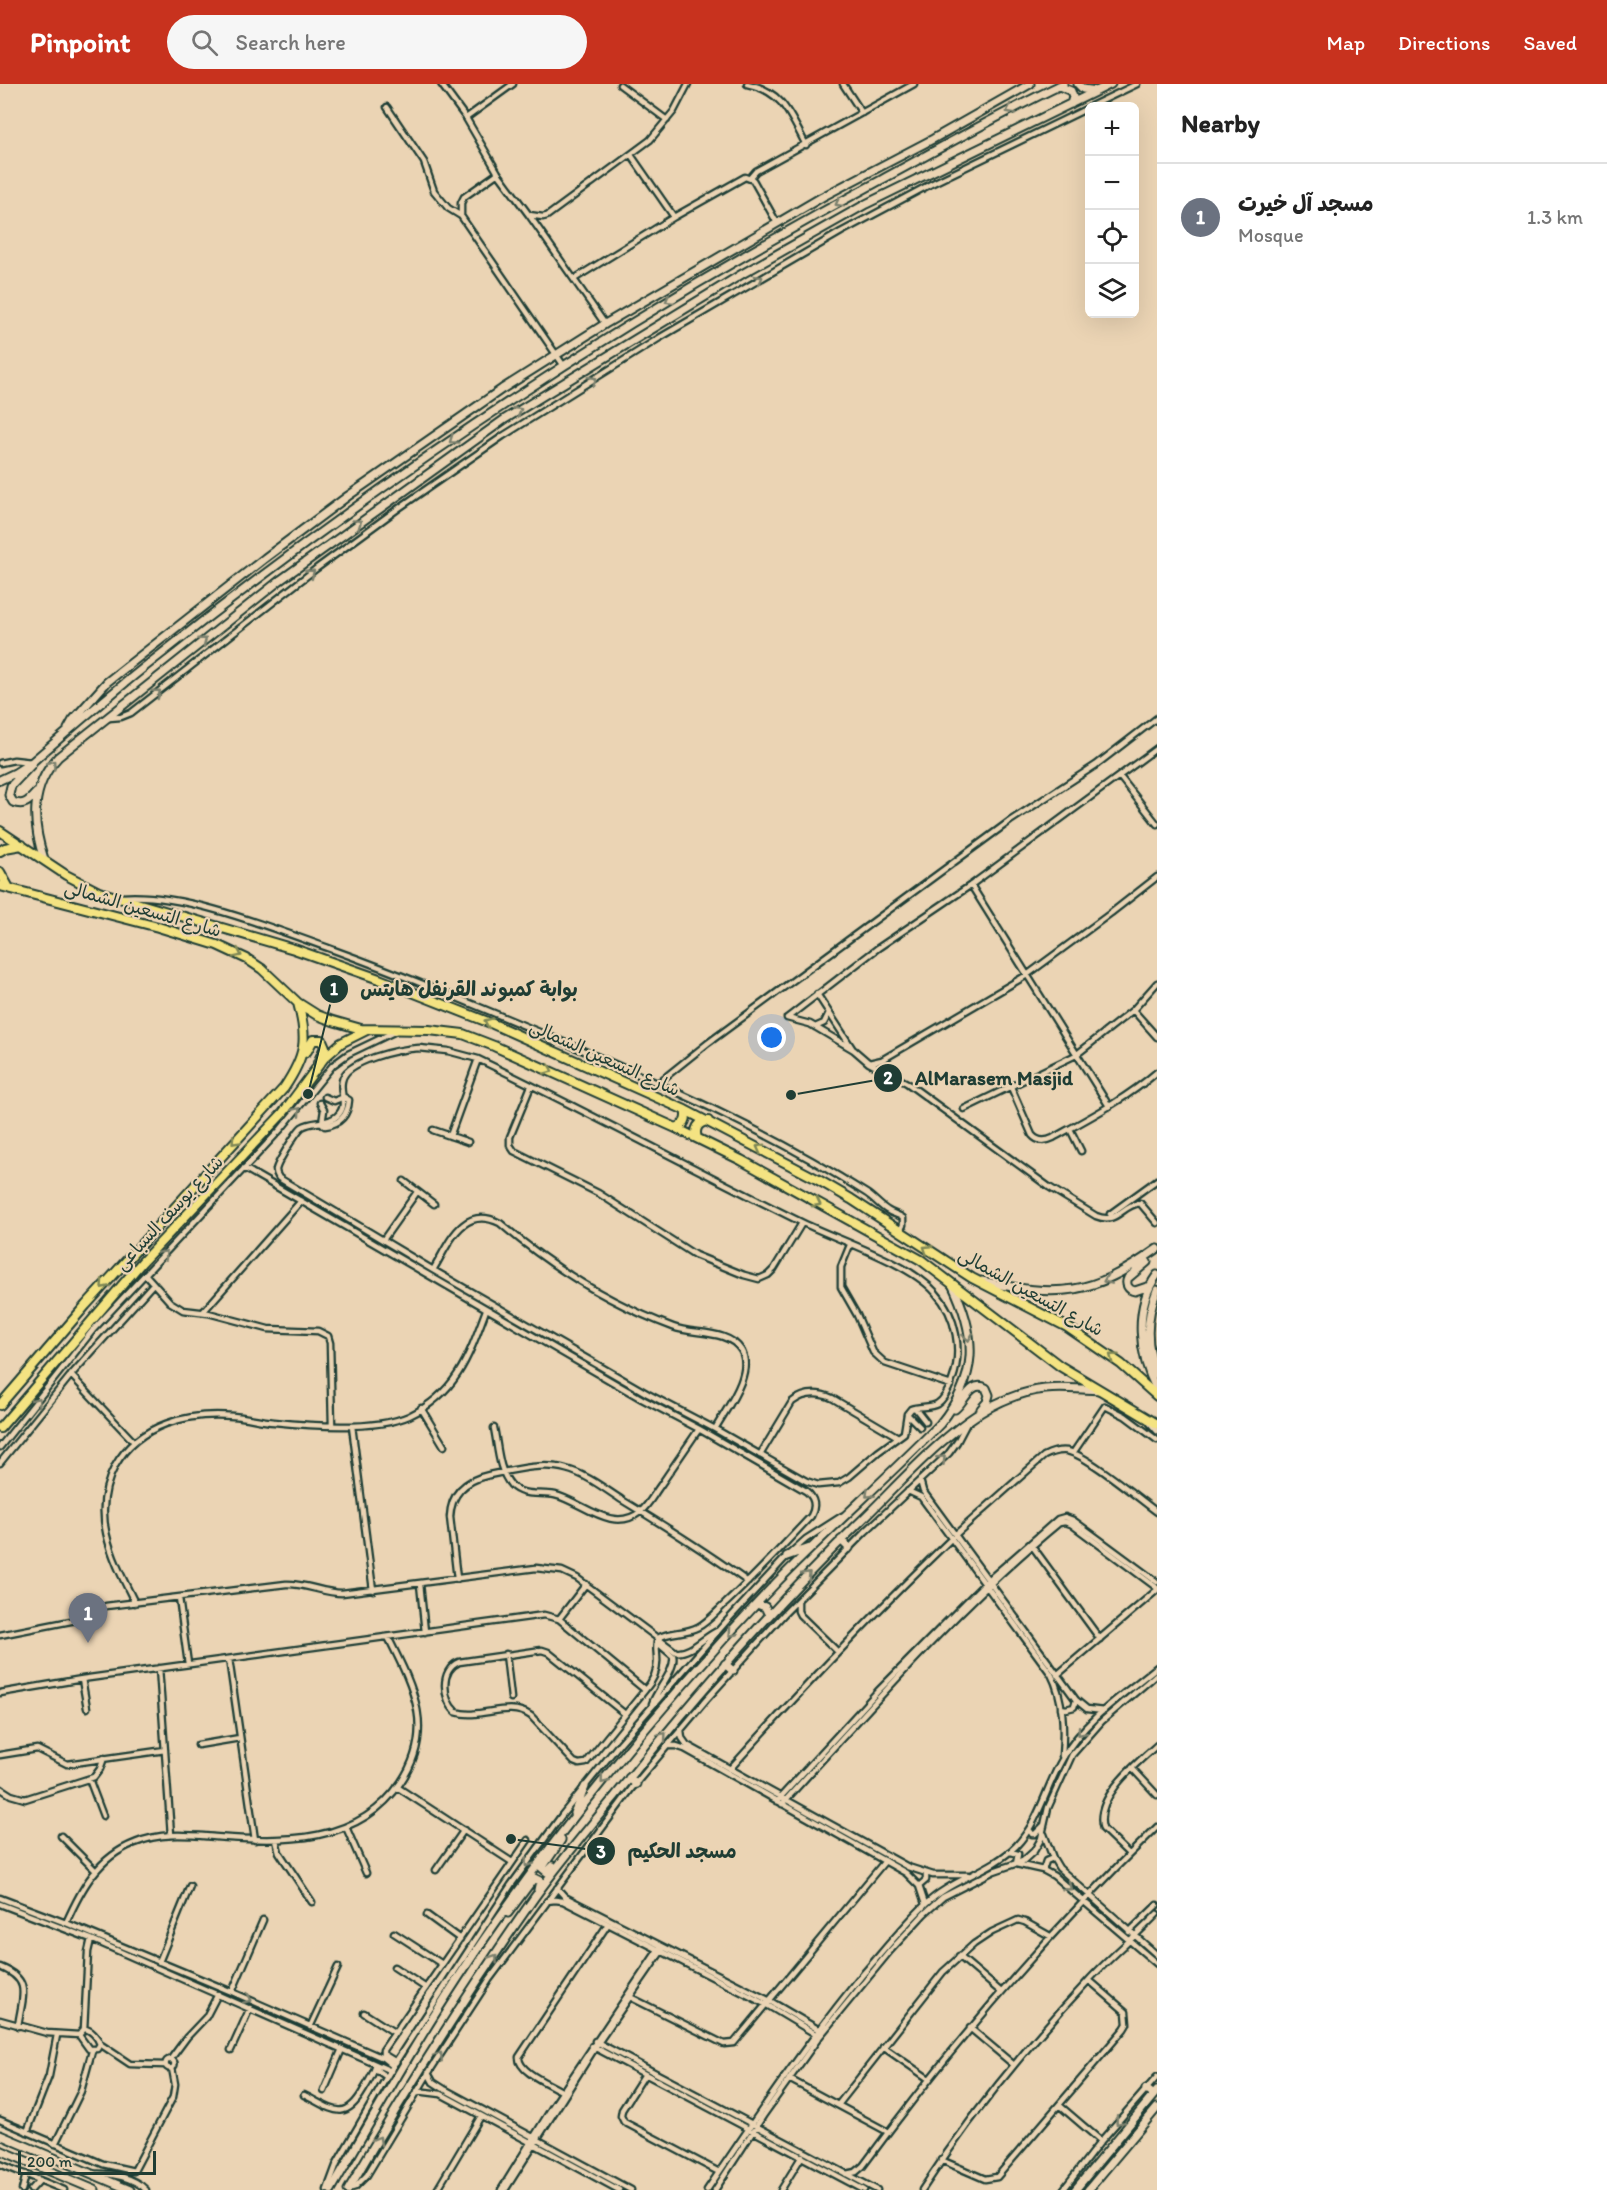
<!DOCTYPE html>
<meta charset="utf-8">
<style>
body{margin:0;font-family:Itim,"Playpen Sans Arabic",sans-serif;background:#f6f6f6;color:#222}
.controls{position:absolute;right:18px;top:18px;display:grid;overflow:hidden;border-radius:9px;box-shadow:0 6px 24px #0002}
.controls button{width:54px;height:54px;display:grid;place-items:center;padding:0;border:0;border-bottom:2px solid #e0e0e0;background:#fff;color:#222;font:30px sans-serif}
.scale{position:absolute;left:18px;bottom:15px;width:138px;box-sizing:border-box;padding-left:6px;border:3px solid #1f3d34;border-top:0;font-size:16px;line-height:21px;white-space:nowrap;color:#1f3d34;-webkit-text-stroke:4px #ebd4b4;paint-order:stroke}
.you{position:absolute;left:772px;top:954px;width:21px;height:21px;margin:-15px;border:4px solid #fff;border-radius:50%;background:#1a73e8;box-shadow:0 0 0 9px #1a73e833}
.badge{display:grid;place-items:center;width:39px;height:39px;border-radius:50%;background:#c8321e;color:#fff;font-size:20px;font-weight:700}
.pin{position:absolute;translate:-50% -50px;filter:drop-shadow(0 2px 3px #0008)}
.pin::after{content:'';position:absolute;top:32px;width:21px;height:18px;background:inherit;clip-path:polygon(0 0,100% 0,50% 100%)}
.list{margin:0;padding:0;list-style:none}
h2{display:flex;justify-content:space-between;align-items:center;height:78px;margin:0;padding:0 24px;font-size:26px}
h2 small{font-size:20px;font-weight:400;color:#767676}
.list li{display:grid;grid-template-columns:39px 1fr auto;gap:18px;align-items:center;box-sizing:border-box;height:108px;padding:0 24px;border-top:2px solid #e0e0e0}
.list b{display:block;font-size:22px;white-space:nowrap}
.list p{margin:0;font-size:20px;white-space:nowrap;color:#767676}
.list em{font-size:20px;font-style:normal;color:#767676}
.icon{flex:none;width:33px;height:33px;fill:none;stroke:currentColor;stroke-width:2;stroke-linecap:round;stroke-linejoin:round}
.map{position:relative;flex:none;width:1157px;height:2106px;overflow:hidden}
header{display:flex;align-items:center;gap:36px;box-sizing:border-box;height:84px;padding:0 30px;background:#c8321e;color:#fff}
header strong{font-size:28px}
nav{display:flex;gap:33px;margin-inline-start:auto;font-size:21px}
.search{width:420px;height:54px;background:#f6f6f6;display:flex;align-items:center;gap:15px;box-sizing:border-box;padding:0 21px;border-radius:33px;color:#767676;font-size:22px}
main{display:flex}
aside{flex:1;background:#fff}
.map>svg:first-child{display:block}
</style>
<header>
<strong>Pinpoint</strong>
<div class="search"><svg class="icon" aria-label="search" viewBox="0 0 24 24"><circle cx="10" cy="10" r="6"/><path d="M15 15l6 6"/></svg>Search here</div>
<nav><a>Map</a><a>Directions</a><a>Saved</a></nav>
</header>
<main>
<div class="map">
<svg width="1157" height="2106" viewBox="0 0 1157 2106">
<rect width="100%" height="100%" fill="#ebd4b4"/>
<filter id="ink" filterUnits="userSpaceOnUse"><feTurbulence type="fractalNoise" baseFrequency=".0167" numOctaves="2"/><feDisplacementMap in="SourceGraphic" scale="12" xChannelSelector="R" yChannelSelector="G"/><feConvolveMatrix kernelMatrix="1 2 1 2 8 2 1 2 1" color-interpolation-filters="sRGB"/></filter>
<g filter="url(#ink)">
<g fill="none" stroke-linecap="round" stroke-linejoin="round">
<path stroke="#c2b69a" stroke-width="4.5" stroke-dasharray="4.5 2" stroke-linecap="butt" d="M920,1343L924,1347"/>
<defs>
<path id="street" d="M441,0L466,34L498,89L529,131L605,240
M747,0C783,7 790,31 806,61
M843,0L862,29
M620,1L667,36
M1091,22L1137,0
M387,23L424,78L434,107L448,124L461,132L564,282
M466,34L513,0
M631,71L674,133
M750,94L756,87L914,0
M529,131L543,133L547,132L650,56L674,27L688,0
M461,132V119L464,113L498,89
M574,195L674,133L745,93L753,96L777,139
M109,634L121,633L131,629L317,484L399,424L503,352L661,253L841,148L931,100L1090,23
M0,679L14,676L32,678
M1120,693L1157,740
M971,801L1109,1022
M122,813C184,808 272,844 331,865C414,895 494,929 575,963C675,1006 774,1050 866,1109C874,1114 879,1121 887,1126C892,1130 898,1130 903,1134V1141L900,1147
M817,910L852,964
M1133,926L1157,953
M787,934L878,864L971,801L1157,664
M787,934L810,940L854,966L869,979L907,999L1049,1103L1096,1132C1118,1141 1121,1121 1140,1119L1157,1139
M815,943L824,939L829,929
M419,964L448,967L478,975C586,1027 692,1084 799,1137C837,1156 908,1178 935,1208C957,1232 963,1268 952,1297C949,1305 945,1315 937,1320C930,1324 919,1322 911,1325L907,1330L904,1349L878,1368L849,1393L839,1399L818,1401L806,1397L715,1345L648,1310L433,1186L279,1094C277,1091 276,1090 276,1086C277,1079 297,1047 302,1043C313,1036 327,1041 337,1032C349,1021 339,1010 342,997C345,976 401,965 419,964Z
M869,979L882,976L1027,891L1111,829L1157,793
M658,999L708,959L1010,737L1096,681L1157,634
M531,1002L510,1053V1061L514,1067L598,1109L695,1171L744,1191L759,1195L768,1191L774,1185L802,1139
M1011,1003L1032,1051C1038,1058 1045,1058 1053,1054C1089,1034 1126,1015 1157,988
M325,1013L334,1017L344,1013
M320,1019L324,1026L322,1039
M964,1025L1076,971L1133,926L1157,899
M322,1039L325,1042C340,1040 348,1031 349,1016L344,1013
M1070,1045L1081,1067
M433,1046L468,1058
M450,1052L478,975
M244,1084L642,1315L699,1345L806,1407C815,1414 816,1423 811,1432C783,1462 756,1491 726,1519C717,1527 708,1538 698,1543C685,1550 670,1547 658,1554C655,1561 657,1567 657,1574C658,1586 653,1597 645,1606L586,1679L579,1680L574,1678L531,1632C508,1616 480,1636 456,1628C442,1615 440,1586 459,1578L542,1566L548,1568L625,1630
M404,1097L434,1120
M1110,1130L1157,1096
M383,1156L417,1108
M850,1161L841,1183V1203L857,1231L873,1268L885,1279L951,1301
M433,1186C449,1160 462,1120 500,1139C551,1183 609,1219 673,1243C693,1251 728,1245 741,1266C755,1288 726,1325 715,1345
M145,1190L170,1218L183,1226L208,1229L268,1245L318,1247L328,1252L330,1259L332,1342
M203,1228L301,1117
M71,1291L134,1358
M421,1324L444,1362
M915,1324L926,1338
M907,1330L920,1343
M1149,1338L1157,1347
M352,1342L373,1506
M494,1344C498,1362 498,1386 511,1401C522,1413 540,1408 555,1411C581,1417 612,1450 640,1428C648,1422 654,1410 660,1402C673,1383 686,1364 699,1345
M0,1363L93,1246L281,1045L333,981L348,970L396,947
M1073,1369L1105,1322L1125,1332L1157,1356
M760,1371L792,1318C805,1308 818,1308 832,1314L898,1353
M0,1379L71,1291L153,1200
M920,1396L923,1407L1076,1616L1087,1625L1104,1627
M908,1407L921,1413L1051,1590C1064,1615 1064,1645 1062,1672
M956,1450L1044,1372C1052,1368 1059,1366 1067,1367C1087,1371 1138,1414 1157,1428
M1033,1463L1100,1555
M457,1495L450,1433C451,1409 466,1396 489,1391C513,1386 543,1378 566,1385C586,1390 605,1405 622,1416C665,1442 708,1469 748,1498
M420,1500L425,1548
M179,1514L188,1580
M798,1516V1527L800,1531L838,1568
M135,1519C113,1475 89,1431 115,1382C138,1340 189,1328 233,1332C247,1333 260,1337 274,1338C311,1342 375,1347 409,1332C457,1309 469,1272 486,1226
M559,1535L586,1500
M0,1551L81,1535L106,1522L286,1500C305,1499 323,1509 342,1509L536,1484L562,1487L577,1494L676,1568C690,1570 704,1553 717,1547
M506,1570L511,1614
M229,1575L255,1756
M159,1584L171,1751
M1057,1591L1157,1506
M82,1595L87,1624
M0,1609L82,1595L544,1531L559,1535L645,1606
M652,1620C657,1605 676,1586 673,1572L659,1560L658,1554
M1061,1624L1066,1625L1074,1623L1076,1616
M681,1646L682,1654L687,1661L908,1783L933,1791H968
M198,1661L240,1654
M667,1662H676L685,1665L906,1789L919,1802L925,1820
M0,1671L37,1665L67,1680L165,1666
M1132,1684L1157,1711
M730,1685C802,1605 875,1528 952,1454
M89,1695L103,1732
M397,1703L512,1778
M0,1704L11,1711L25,1715L94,1693L100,1685L104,1674
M777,1717L878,1607L985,1499L1058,1435L1065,1433L1073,1436L1157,1498
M782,1720C870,1624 958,1522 1059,1439L1065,1438L1071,1440L1157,1504
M346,1743L366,1789
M1029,1745L1032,1750H1035L1044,1741
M1044,1750L1053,1774L1059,1784L1157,1871
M61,1752L95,1786
M276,1756L279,1768L312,1818
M1010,1768L1018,1770L1016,1780L1043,1786L1054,1792L1157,1880
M1129,1770L1103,1745C1093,1714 1137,1679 1157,1661
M436,1786L464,1746
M1043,1786L1046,1777L1053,1774
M919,1802L926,1796V1790
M557,1804L565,1813L770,1917L821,1947
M0,1814L66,1839L232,1908L383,1974L393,1982
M547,1817L555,1816L563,1817L767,1921L817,1951
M0,1820L91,1855L391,1987
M427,1831L460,1855
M66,1839C81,1805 98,1773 135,1759C161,1748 188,1751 215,1753C283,1758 359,1761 401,1698C436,1646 413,1603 388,1553
M1129,1848L1157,1821
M394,1849L442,1880
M959,1872L1001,1908
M159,1878L190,1802
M0,1883C33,1896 22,1913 18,1942
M394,1883L426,1904
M232,1908L263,1836
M630,1913L724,1960L734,1959L885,1777
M364,1929L395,1949
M0,1936L47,1949L79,1951
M310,1943L338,1883
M970,1944L1014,1981
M84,1945C91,1945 98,1954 100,1960L97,1965H89L79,1951L84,1945L88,1868L91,1855
M595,1957L877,2106
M100,1960L130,1980L165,1981
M592,1962L864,2106
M883,1963L929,1995
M231,1966L250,1924
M165.5 1980a4.5 4.5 0 1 1 9 0a4.5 4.5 0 1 1-9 0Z
M170,1976L187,1953L206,1933L218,1910
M396,1978L383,1970V1966L528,1756
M376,1981L378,1987L387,1993
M428,1989L433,1998L444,2005L631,2106
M645,1990L622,2026L621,2032L624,2038L719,2088
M789,1995L888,2048
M324,2007L342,1965
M417,2007L441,2010L619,2106
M563,2008C550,2000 518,1988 519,1973L608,1840
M304,2011C331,2024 344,2040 363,2007C368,1999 373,1991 376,1981
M838,2021L943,1888L974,1860L992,1848L1018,1836L1025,1838L1050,1852
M1059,2021L1101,2057
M0,2036L103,2080L134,2087L173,2013L175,2000L172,1984
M27,2048L49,1992L57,1951
M55,2060L81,2007L92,1967
M941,2076L985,2095L997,2093L1124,1945L1127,1940L1126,1928L1089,1896
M0,2080L64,2106
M93,2090C111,2089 134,2093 146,2106
M846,2090L856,2088L863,2082C952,1961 1049,1848 1157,1743
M348,2105L355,2103L367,2091L431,1985L489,1896L632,1704L706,1616L784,1530L865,1448L949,1369L957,1358L967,1339
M22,2106L26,2090
M31,2106L40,2096
M327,2106L337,2079L393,1982L511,1801L562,1731L620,1659L725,1539L787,1472L806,1455L842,1432
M437,2106L481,2032
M501,2106L553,2022L660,1863
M505,2106L598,1959L663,1865
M707,2106C757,2032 807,1958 864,1889C884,1866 903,1842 925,1821C951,1795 990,1788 1016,1762C1040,1737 1046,1702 1063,1674C1084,1636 1124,1610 1157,1583
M715,2106L763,2032L820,1952L890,1867L924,1830L943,1813L994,1787L1023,1777L1034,1767L1041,1755L1048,1724L1072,1671L1102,1637L1157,1590
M781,2106L802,2072
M922,2106C970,2032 1027,1962 1088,1897C1109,1874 1135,1853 1157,1830
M1063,2106L1101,2057L1157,1993"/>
<path id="secondary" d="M1078,0L1083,5L1097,7
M1059,2L1071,7L1073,13L1071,20
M68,645L73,636L107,598L265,474L348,412L502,305L605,240L822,113L933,55L1030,0
M32,680L11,702L9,711L13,718C24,723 29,717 36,709
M0,696L15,689L32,678C72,644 110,610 151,578C379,396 624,233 881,96C941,64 1001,29 1063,0
M44,775C32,739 30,703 58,673L279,497L505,335L742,190L866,120L1111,0
M1147,1178L1128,1194C1125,1200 1128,1206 1135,1207L1150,1202
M1157,1191C1133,1224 1139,1272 1157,1306
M982,1197C1060,1214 1091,1212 1157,1165
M1157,1206C1146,1233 1145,1262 1157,1290
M955,1325C965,1317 971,1296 986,1304L989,1311L987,1318L981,1325
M841,1456L849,1464
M787,1472L810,1464
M757,1520L765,1523L769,1531
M725,1580L733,1587
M629,1694L636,1700
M574,1729L585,1703
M553,1782L547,1788L542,1784L561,1756
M508,1829L534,1794L540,1797L538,1806
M1146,2005L1154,2011
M0,2051L130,2106
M0,2066L95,2106
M331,2106C383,2016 434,1926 494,1841C579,1720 675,1605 777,1498C830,1444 887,1394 940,1340C978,1293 978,1254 952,1200
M348,2106C406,2006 468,1908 534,1814C560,1778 588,1745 616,1711C693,1615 773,1522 862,1436C899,1400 949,1343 994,1321C1034,1301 1057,1303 1099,1306
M1075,2106L1157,2007
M1088,2106L1157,2024"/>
<path id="primary" d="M0,747L66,791L99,808L294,865L379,895L493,940L685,1026L815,1094L851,1115L972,1194L1067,1243L1121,1280L1157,1312
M0,767L5,764L22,761
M0,788L9,804
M0,802L158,843L217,861L247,875L262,885L298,919L317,931L333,937L361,945L429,946L463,950L494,962L676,1044L741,1076L921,1176L1060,1282L1157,1340
M304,969L307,967L313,956H322L325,963L318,979
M676,1044C684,1042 688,1035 685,1026
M697,1054C694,1045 698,1038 708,1037
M0,1321L86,1221L284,1004C306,971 308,956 298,919
M0,1344L142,1178L283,1029L324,974L341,959L367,946"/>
</defs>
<use href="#street" stroke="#1f3d34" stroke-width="9"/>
<use href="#secondary" stroke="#1f3d34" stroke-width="11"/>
<use href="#primary" stroke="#1f3d34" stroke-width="12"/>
<use href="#street" stroke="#ebd4b4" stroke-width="4.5"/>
<use href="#secondary" stroke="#ebd4b4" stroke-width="7"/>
<use href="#primary" stroke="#f4e382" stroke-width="8"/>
</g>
<defs><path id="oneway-chevron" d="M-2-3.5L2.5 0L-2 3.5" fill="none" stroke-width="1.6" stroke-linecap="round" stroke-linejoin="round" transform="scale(1.5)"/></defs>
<g stroke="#7b816e">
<use href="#oneway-chevron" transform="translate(1010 26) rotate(152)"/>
<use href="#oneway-chevron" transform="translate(839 119) rotate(152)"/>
<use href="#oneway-chevron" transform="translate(759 195) rotate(-30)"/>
<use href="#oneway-chevron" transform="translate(669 216) rotate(149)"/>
<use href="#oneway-chevron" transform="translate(593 296) rotate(-31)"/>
<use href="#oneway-chevron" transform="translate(518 327) rotate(-31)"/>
<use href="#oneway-chevron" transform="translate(453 356) rotate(145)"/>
<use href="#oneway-chevron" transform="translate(358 439) rotate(-35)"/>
<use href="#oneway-chevron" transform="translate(311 489) rotate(-38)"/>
<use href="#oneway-chevron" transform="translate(203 557) rotate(-38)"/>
<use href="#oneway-chevron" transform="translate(157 609) rotate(-38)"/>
<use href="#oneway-chevron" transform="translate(52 680) rotate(-53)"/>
<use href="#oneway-chevron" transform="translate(297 1027) rotate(-49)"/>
<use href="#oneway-chevron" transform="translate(164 1170) rotate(-47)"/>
<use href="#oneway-chevron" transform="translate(1107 1196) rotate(157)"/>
<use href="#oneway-chevron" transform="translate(968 1253) rotate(81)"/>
<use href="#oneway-chevron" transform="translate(37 1317) rotate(-51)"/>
<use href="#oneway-chevron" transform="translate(942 1375) rotate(-44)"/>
<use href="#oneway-chevron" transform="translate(869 1410) rotate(136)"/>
<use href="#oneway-chevron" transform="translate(807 1491) rotate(-46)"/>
<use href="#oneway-chevron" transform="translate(732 1549) rotate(132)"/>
<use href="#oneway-chevron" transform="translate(1081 1648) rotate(131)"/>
<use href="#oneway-chevron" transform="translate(663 1652) rotate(-49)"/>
<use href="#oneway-chevron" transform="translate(604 1696) rotate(129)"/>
<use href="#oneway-chevron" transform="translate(528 1779) rotate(126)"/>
<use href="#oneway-chevron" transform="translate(1068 1803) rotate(39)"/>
<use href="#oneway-chevron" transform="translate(494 1874) rotate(-56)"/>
<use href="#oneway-chevron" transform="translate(248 1915) rotate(24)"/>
<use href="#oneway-chevron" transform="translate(439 1972) rotate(-57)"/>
<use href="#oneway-chevron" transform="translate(1119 2037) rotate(131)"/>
<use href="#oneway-chevron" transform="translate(378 2056) rotate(-60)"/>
</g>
<g stroke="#7f8857">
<use href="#oneway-chevron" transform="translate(238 870) rotate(26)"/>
<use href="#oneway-chevron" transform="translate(488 938) rotate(-157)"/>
<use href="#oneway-chevron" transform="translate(549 986) rotate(24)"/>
<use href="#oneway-chevron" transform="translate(235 1057) rotate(133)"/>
<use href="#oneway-chevron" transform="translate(760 1064) rotate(-152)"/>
<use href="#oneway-chevron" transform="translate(817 1119) rotate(28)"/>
<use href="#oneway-chevron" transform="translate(927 1165) rotate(-147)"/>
<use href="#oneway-chevron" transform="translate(104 1201) rotate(132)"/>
<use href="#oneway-chevron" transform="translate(1113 1273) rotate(-143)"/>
</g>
</g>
<g text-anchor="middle" stroke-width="4.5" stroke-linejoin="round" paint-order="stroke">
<g font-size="18" fill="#1f3d34" stroke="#ebd4b4">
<text transform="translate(143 825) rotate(16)" y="6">شارع التسعين الشمالى</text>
<text transform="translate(605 974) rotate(24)" y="6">شارع التسعين الشمالى</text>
<text transform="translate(169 1129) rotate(-47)" y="6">شارع يوسف السباعى</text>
<text transform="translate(1031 1208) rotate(29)" y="6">شارع التسعين الشمالى</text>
</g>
</g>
<path fill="none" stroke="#1f3d34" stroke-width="2" d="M308 1010L334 905M791 1011L888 994M511 1755L601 1767"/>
<g fill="#1f3d34" stroke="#ebd4b4" stroke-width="2">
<circle cx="308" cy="1010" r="6"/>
<circle cx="791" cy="1011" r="6"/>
<circle cx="511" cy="1755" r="6"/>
<circle cx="334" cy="905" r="15"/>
<circle cx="888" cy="994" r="15"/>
<circle cx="601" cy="1767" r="15"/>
</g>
<g font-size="18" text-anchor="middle" font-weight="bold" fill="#fff">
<text x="334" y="911">1</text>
<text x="888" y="1000">2</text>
<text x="601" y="1774">3</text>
</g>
<g font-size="20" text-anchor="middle" font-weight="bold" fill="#1f3d34" stroke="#ebd4b4" stroke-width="4.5" stroke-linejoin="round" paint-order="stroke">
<text x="469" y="912">بوابة كمبوند القرنفل هايتس</text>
<text x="994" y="1001">AlMarasem Masjid</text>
<text x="682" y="1774">مسجد الحكيم</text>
</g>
</svg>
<div class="controls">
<button>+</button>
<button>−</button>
<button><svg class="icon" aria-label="locate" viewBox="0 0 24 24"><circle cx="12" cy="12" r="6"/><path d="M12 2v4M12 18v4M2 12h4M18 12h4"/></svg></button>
<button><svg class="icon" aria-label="layers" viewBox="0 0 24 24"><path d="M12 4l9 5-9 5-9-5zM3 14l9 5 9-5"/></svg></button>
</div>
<div class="scale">200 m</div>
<div class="you"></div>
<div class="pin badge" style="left:88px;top:1559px;background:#6b7280">1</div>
</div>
<aside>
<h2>Nearby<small></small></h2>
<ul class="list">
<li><span class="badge" style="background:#6b7280">1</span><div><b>مسجد آل خيرت</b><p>Mosque</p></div><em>1.3 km</em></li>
</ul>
</aside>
</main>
